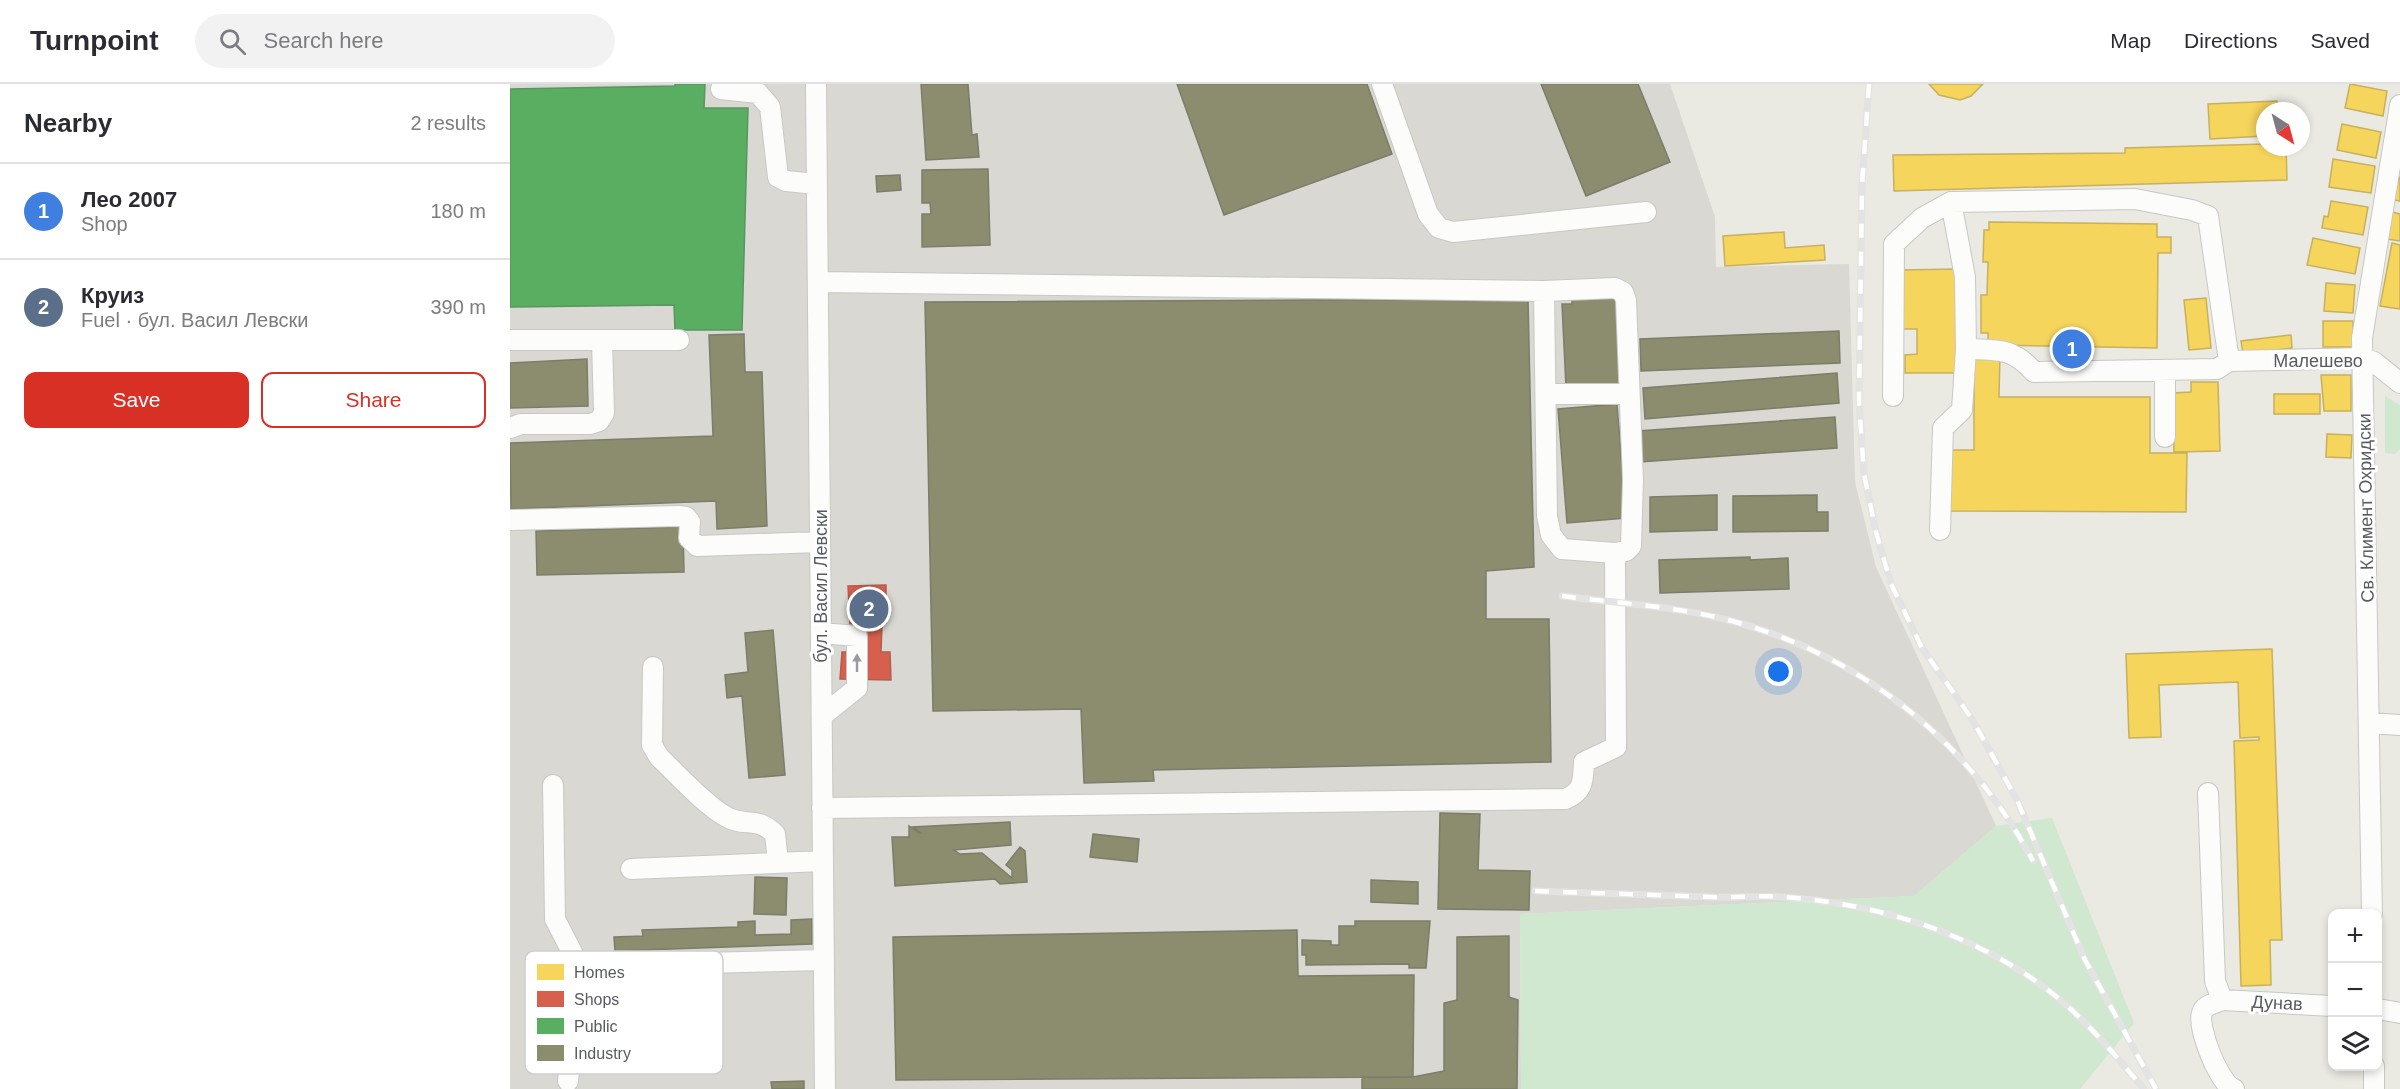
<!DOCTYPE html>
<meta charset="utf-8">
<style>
body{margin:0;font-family:Helvetica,sans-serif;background:#f2f2f3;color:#2b2b33}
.controls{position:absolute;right:18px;bottom:18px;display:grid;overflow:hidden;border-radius:12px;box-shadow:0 3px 9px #0003}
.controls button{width:54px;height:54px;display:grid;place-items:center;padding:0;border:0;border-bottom:2px solid #e1e1e2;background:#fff;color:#2b2b33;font:30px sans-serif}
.compass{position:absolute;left:1746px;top:18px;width:54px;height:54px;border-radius:50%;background:#fff;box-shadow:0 3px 9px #0003;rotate:144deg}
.you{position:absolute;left:1269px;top:588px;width:21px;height:21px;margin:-15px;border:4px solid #fff;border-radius:50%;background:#1a73e8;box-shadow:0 0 0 9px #1a73e833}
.badge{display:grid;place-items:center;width:39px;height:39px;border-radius:50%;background:#d93025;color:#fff;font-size:20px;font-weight:700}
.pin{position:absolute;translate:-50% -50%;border:3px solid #fff;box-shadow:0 2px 6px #0006}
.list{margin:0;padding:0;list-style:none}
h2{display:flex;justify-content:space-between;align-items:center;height:78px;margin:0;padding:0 24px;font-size:26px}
h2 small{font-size:20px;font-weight:400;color:#7c7c81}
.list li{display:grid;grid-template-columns:39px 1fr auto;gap:18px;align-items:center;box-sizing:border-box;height:96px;padding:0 24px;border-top:2px solid #e1e1e2}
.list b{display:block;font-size:22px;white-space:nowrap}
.list p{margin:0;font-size:20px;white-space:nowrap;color:#7c7c81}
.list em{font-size:20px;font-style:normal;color:#7c7c81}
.actions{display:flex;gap:12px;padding:18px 24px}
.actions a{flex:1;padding:14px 0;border:2px solid #d93025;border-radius:12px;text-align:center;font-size:21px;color:#d93025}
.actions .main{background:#d93025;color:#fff}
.icon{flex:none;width:33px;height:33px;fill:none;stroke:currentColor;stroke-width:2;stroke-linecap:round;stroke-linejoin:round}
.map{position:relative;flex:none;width:1890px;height:1005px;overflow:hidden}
header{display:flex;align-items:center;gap:36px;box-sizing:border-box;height:84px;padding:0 30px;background:#fff;border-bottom:2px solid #e1e1e2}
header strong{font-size:28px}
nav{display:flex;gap:33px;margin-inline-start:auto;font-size:21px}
.search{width:420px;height:54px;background:#f2f2f3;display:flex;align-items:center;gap:15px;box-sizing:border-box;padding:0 21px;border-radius:33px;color:#7c7c81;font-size:22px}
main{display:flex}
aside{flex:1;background:#fff}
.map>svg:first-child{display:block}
</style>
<header>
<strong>Turnpoint</strong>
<div class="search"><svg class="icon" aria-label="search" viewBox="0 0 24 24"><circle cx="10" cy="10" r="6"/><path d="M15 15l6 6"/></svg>Search here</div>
<nav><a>Map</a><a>Directions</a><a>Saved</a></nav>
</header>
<main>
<aside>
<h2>Nearby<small>2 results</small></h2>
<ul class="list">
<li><span class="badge" style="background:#3f7fe0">1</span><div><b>Лео 2007</b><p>Shop</p></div><em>180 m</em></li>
<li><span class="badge" style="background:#5c6f8a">2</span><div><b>Круиз</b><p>Fuel · бул. Васил Левски</p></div><em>390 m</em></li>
</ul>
<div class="actions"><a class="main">Save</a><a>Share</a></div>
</aside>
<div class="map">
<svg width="1890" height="1005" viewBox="0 0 1890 1005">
<rect width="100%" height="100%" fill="#eae9e2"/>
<path fill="#d9d8d2" d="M0,0H1160L1205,133L1206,183L1339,180L1345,398L1366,483L1486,742L1404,812L1010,830L1011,1005H0Z"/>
<path fill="#d0e7d0" d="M1875,312L1890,321V365L1885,370L1875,369Z
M1542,734L1624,939L1570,1005H1011L1010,830L1404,812L1486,742Z"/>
<path fill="#f6d55c" stroke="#c7b05e" stroke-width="1.5" d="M1419,0H1473L1461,12L1450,16L1429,11Z
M1840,0L1877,7L1873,32L1835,24Z
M1767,17L1768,27H1755V52L1700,55L1698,20Z
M1832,40L1871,48L1866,74L1827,66Z
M1755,60V63H1776L1777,96L1384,107L1383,71L1615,69V64Z
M1823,75L1865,82L1861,109L1819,103Z
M1889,93H1890V117L1884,116Z
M1821,117L1858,123L1853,151L1812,144L1814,132L1818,133Z
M1882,128L1890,130V157L1877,155Z
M1479,138L1647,140V153H1661V169H1648L1647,264L1478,261V249H1471V211H1477L1478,178H1473L1474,146H1479Z
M1274,148L1275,164L1314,161L1315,176L1215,182L1213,152Z
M1803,154L1850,164L1845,190L1797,181Z
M1882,159L1890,161V225L1870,222Z
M1446,185L1448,289H1395V271L1407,270V245H1392L1391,186Z
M1816,199L1845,201L1843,229L1814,227Z
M1696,214L1701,264L1679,266L1674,216Z
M1813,237H1843V263H1813Z
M1781,251L1782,264L1733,270L1731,257Z
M1464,271H1490L1489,313H1640V369H1677L1676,428L1437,427V366H1464Z
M1811,291H1841V327H1814Z
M1681,298H1708L1710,367L1664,368L1663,309L1681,308Z
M1764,310H1810V330H1764Z
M1817,350L1842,351L1841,374L1816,373Z
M1762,565L1772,856H1760L1761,901L1731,902L1724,657L1749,656V653L1730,654L1728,598L1649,601L1651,653L1619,654L1616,570Z"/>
<path fill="#d6604d" stroke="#b05e53" stroke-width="1.5" d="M376,501V539L372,540L371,568H380L381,596L330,595L332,568H354L353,540H340L338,502Z"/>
<path fill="#5aae61" stroke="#599561" stroke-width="1.5" d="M165,0H195L194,24H238L232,246H165L164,221L0,223V5L165,2Z"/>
<path fill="#8c8c6e" stroke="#7c7d6a" stroke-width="1.5" d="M411,0H458L462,51L467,50L469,73L416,76Z
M667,0H857L882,70L714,131Z
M1031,0H1128L1160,78L1076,112Z
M478,85L480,161L412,163V130H421L420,119H412V86Z
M390,91L391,106L367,108L366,92Z
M1106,211L1110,300L1056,303L1052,220H1062V213Z
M1018,215L1024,483L976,487V535H1039L1041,678L643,686L644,697L574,699L571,625L423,627L415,218Z
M1329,247L1330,279L1131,287L1130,255Z
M234,250L235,288H252L257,442L207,445L206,417L1,425L0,359L203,352L199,251Z
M77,275L78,322L0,324V279Z
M1327,289L1329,319L1135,335L1133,304Z
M1107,320L1116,434L1057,439L1048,325Z
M1325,333L1327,364L1130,378L1128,347Z
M1207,411V446L1140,448V413Z
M1307,411V428H1318V447L1223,448V412Z
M173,443L174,488L27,491L26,447Z
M1240,473V476L1278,474L1279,505L1150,509L1149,476Z
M263,546L275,691L239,694L232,612L217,614L215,591L238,588L235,549Z
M930,729L970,730L968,786L1020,787L1019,826L928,825Z
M500,738L501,761L444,766L450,770L472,769L502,794V786L496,781L510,763L515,767L517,798L490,800L485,795L385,802L382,753H399V742L409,749H411L403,743Z
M583,750L629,755L627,778L580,773Z
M245,793L277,794L276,831L244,830Z
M861,796L908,798V820L861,818Z
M302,835V860L105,867L104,853L133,852L132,846L228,843V838L245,837V851L281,850V836Z
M845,837H920L916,884H899V880L796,881V871H792V856L821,857V861H829V842H845Z
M787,846L788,892L904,891L903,993L386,996L383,853Z
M999,852V913L1008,916L1007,1005H852V993H903L934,987V919L947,916V853Z
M294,997V1005H262L261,998Z"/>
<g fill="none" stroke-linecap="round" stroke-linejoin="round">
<defs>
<path id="minor" d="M306,0L315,1005
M872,0L918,130L929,144L943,148L1136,128
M211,5L248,9L260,23L268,93L276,97L306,100
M308,198L1034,207L1037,432L1041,451L1052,465L1105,469L1106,663L1074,678C1073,696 1074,708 1055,715L312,724
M1034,207L1105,204L1113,208L1116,216L1123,396L1121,462L1116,467L1105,469
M0,256H92L94,329L89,337L80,340H11L0,344
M92,256H169
M1719,277L1853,274L1864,278L1890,299
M1037,310H1119
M1383,312L1384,160L1412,134L1441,118L1625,115L1682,126L1698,132L1719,277L1707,285L1524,288C1502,263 1487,266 1456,265
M1655,353V288
M0,436L169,432L176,433L180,438L179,454L187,462L310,458
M1430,446L1433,344L1452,326L1456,265L1455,193L1441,118
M311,549L347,552V604L312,632
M143,583L142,661L149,673C167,690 194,720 215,732C234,744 246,731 265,750L268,778
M1860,639L1890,641
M43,701L45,835L69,882L58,997
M1698,709L1705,897L1712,916
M121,785L313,777
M1862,830L1852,254L1890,21
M69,882L314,876
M1868,925L1890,929
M1864,982V1005
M1724,1005C1709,1000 1687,943 1692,929C1694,921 1705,919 1712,916L1822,922"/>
</defs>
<use href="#minor" stroke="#c7c8c6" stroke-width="22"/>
<use href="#minor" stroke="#fcfcfb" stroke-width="20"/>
<defs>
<path id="rail" d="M1359,0L1352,101L1349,318L1354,390L1366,448L1381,500L1412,564L1462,635L1507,716L1575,876L1646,1005
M1052,512C1105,519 1162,522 1214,535C1347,568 1459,656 1523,777
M1025,807C1084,809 1143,811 1201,813C1225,814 1250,811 1274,813C1369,820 1467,850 1543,910C1577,937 1606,972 1634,1005"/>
</defs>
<use href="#rail" stroke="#e2e3e2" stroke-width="7"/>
<use href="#rail" stroke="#fff" stroke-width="4.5" stroke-dasharray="14" stroke-linecap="butt"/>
</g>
<defs><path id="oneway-solid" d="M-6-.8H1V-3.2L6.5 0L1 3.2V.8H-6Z" transform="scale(1.5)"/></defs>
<use fill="#9a9b9f" href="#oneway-solid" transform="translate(347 579) rotate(-90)"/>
<g text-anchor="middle" stroke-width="6" stroke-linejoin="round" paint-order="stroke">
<g font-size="18" fill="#585b61" stroke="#fff">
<text x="1808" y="283">Малешево</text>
<text transform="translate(1856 424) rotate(-91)" y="6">Св. Климент Охридски</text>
<text transform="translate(311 502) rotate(-90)" y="6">бул. Васил Левски</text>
<text transform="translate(1767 919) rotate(3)" y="6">Дунав</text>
</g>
</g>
<rect x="15" y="867" width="198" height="123" rx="9" fill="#fff" stroke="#cdced0" stroke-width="1.5"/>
<rect x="27" y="880" width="27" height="16" fill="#f6d55c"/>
<rect x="27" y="907" width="27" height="16" fill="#d6604d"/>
<rect x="27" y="934" width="27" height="16" fill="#5aae61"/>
<rect x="27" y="961" width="27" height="16" fill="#8c8c6e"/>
<g font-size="16" fill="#585b61">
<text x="64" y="894">Homes</text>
<text x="64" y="921">Shops</text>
<text x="64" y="948">Public</text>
<text x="64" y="975">Industry</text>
</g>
</svg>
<div class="controls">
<button>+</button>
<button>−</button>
<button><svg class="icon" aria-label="layers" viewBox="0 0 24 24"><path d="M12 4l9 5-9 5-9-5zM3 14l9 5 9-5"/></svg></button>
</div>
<svg class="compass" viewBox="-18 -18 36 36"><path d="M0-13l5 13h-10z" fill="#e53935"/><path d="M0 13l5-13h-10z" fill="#7c7c81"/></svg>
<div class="you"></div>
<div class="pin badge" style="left:1562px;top:265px;background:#3f7fe0">1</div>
<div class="pin badge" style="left:359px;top:525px;background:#5c6f8a">2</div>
</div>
</main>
